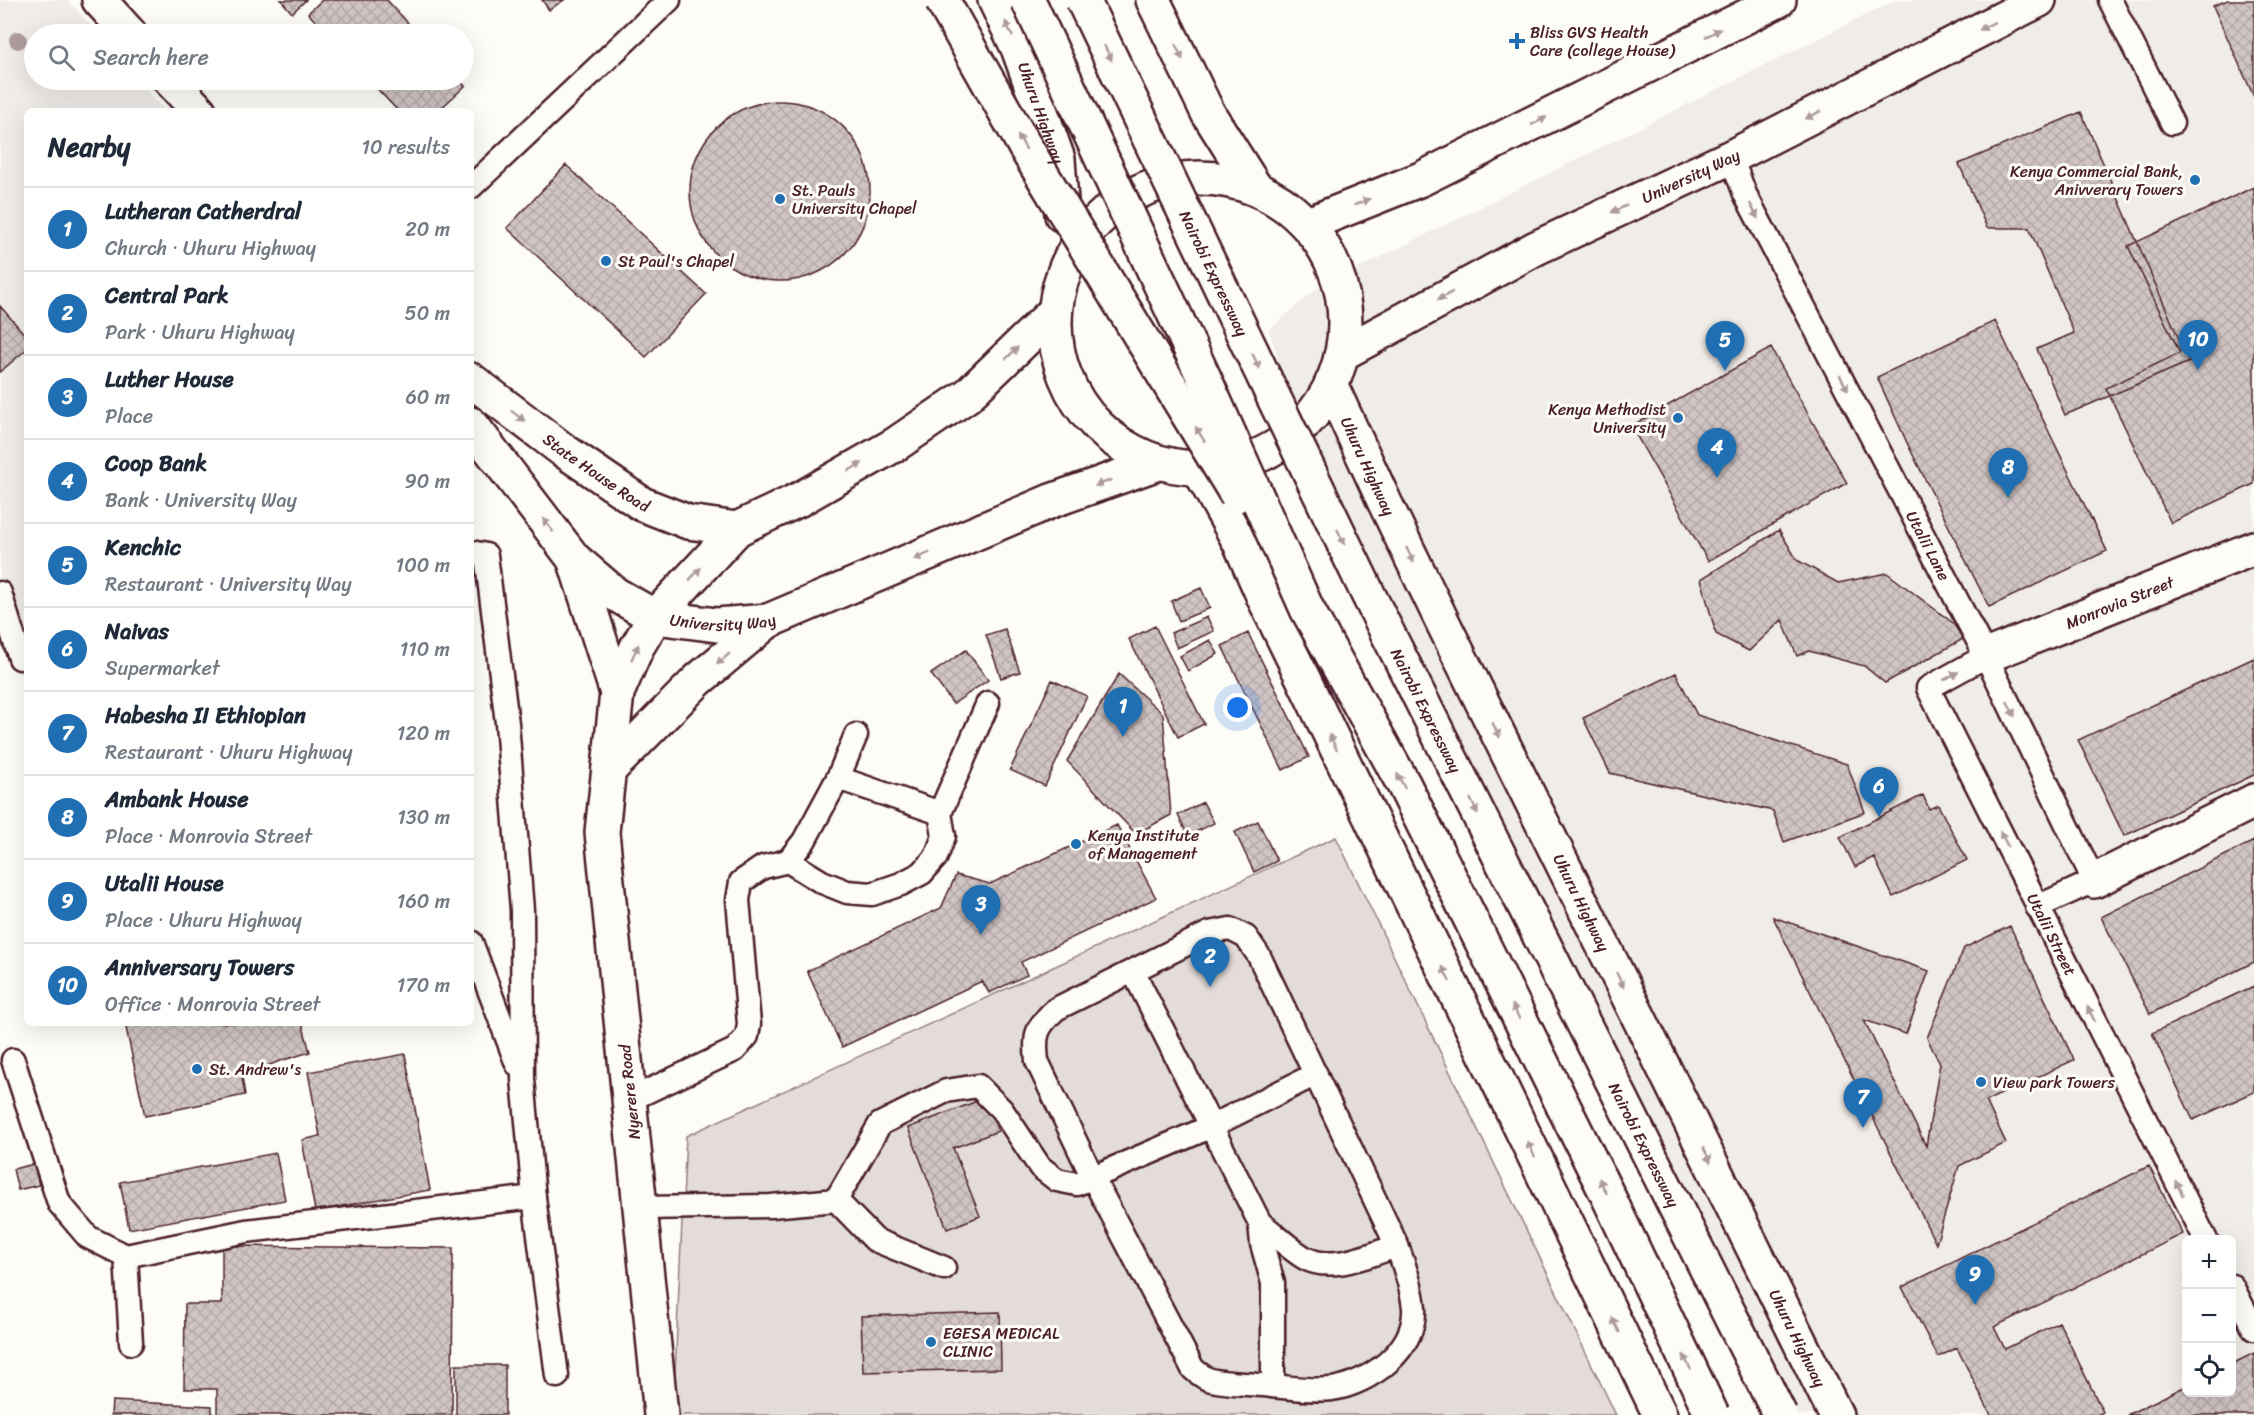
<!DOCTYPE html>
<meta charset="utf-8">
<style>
body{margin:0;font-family:Sriracha,sans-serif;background:#f2f2f3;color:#1f2937}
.controls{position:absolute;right:18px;bottom:18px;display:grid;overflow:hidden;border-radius:9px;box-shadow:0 6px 24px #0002}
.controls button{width:54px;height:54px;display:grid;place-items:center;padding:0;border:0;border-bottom:2px solid #e0e1e3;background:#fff;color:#1f2937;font:30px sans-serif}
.you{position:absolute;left:1238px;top:708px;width:21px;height:21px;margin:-15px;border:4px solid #fff;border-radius:50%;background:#1a73e8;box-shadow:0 0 0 9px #1a73e833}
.badge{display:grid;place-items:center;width:39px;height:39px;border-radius:50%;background:#1f6fb2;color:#fff;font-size:20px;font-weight:700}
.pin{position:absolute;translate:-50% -50px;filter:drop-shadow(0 2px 3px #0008)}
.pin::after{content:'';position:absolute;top:32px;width:21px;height:18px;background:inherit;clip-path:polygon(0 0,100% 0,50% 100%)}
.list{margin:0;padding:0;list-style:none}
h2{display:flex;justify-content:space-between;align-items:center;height:78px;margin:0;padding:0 24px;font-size:26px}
h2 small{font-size:20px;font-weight:400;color:#747a83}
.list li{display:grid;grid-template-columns:39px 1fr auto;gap:18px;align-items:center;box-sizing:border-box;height:84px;padding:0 24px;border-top:2px solid #e0e1e3}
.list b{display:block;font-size:22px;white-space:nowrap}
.list p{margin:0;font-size:20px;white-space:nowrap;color:#747a83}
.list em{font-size:20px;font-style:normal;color:#747a83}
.icon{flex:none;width:33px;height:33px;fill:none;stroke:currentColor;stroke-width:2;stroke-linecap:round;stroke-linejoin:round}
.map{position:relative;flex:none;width:2254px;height:1415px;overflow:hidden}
.search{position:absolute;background:#fff;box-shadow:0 6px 24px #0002;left:24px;top:24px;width:450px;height:66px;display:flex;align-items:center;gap:15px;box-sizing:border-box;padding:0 21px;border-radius:33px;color:#747a83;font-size:22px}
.panel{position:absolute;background:#fff;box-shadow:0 6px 24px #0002;left:24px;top:108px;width:450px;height:918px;border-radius:9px}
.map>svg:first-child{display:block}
</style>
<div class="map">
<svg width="2254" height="1415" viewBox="0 0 2254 1415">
<defs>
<pattern id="building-cross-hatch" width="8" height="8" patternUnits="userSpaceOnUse" patternTransform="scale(1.5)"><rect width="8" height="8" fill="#d0c5c4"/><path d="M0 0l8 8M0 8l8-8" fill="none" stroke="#b4a9a9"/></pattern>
</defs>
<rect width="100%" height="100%" fill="#fdfcf7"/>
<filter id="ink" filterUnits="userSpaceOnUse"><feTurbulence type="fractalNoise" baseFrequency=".0167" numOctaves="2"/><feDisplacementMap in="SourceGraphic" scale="12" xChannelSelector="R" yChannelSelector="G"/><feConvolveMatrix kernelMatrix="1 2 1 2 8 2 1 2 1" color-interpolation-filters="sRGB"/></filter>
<g filter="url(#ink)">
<path fill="#f0ece8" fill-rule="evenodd" d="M0,0H68L98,34H34V80H137L165,111H27V626H0Z
M1896,0H2254V1415H1776L1578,970L1343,568L1269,330L1315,290ZM2186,1240H2232V1392H2186Z"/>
<path fill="#e3dcda" stroke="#967e82" stroke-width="1.5" d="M1336,837L1616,1415H673L686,1136Z"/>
<path fill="url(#building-cross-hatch)" stroke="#4a1f2b" stroke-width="1.5" d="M281,0H306L292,13Z
M322,0H387L418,34H327L308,13Z
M542,0H564L549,10Z
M2228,0H2254V97L2213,6Z
M369,80H459L465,86L438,111H398Z
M690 191a90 90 0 1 1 180 0a90 90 0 1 1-180 0Z
M2081,112L2189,362L2065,415L2037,349L2074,333L2029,228H1987L1959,164Z
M566,165L706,294L646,357L507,228Z
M2254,187V484L2171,523L2106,388L2180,353L2128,246Z
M0,306L27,337V349L0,372Z
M1995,321L2107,551L1989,607L1909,447L1877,377Z
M1771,348L1847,483L1708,561L1631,426Z
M1779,530L1797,560L1838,583L1887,573L1953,623L1963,639L1885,683L1864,666L1809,651L1797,656L1782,620L1749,651L1716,634L1701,579Z
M1201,588L1210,608L1179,621L1171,601Z
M1207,617L1214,631L1177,648L1171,633Z
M1155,626L1204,724L1178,737L1129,639Z
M1005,629L1020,672L1001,678L986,635Z
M1248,633L1309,757L1283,770L1222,646Z
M1210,640L1218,654L1188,671L1180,656Z
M966,650L988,680L953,704L931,674Z
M2254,658V775L2124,836L2078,740Z
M1676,673L1697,715L1847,764L1865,812L1784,842L1773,811L1610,773L1583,718Z
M1119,674L1163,714L1171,815L1136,834L1067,761Z
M1052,680L1087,696L1045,786L1010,770Z
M1923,795L1929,809L1938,805L1967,860L1893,897L1874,857L1855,867L1840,837Z
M1203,802L1214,823L1188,836L1178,815Z
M1258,821L1277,861L1254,872L1235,832Z
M1117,825L1156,898L1021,962L1027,975L989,993L982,981L842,1047L807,971L941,908L956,875L990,884Z
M2254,841V962L2150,1014L2101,917Z
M1773,917L1929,971L1906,1034L1864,1020L1926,1146L1940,1064L1927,1038L1964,948L2010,926L2074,1060L1986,1101L2006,1143L1959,1166L1936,1244Z
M2254,986V1092L2193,1120L2152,1033Z
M125,1023H302L310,1052L277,1062L242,1077L245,1095L145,1116Z
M405,1054L430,1190L315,1211L302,1140L320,1136L308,1072Z
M985,1098L998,1131L953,1148L980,1216L947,1229L908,1128Z
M276,1153L285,1200L129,1229L120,1182Z
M34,1164L39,1185L18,1190L13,1169Z
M2149,1166L2183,1234L1994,1327L2005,1349L2059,1322L2103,1412L2097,1415H1991L1957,1348L1938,1357L1902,1287Z
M222,1246L453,1248L452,1415H217V1389H184L185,1304H222Z
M1000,1312L1001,1369L863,1372L861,1316Z
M2254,1353V1415H2127L2186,1386V1392H2232V1364Z
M456,1365H505V1415H456Z
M112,1401L212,1406V1415H111Z"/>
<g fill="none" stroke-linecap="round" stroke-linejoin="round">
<defs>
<g id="lane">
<path d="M2110,0L2172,123"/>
<path id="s1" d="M1731,157L1745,194L1986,656L2094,881L2037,907"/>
<path d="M471,187L669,0"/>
<path d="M471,552L486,555L507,723L522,910L523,1079L534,1197L557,1376"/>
<path d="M0,593L20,658"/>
<path id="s2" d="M1986,656L1928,688L2206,1240"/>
<path d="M838,778L940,813"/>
<path d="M788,861L822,882L847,892L872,894L901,884L922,873L936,857L944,836L940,813L988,703"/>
<path d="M1230,929L1246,937L1259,956L1397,1246C1404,1265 1412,1287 1414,1308C1416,1350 1370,1383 1332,1389C1312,1391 1292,1388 1272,1386C1257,1384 1221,1384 1208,1379C1203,1377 1197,1372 1193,1369L1093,1178L1037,1061C1034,1035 1036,1027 1056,1009L1209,933Z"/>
<path d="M471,942L517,1064"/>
<path d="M1133,971L1260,1223L1262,1244L1273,1283V1386"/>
<path d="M13,1060L59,1203L88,1237L126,1256L246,1231L534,1197"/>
<path d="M629,1100L735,1050L747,1036L749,1024L738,900L741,882L763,867L788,861L804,841L838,778L856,735"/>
<path d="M836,1200L880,1124L946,1091L978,1086L1002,1110L1040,1167L1057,1180L1077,1184L1210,1127L1316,1074"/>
<path d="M641,1208L771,1206L836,1200L875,1240L944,1268"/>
<path d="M1260,1223C1274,1233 1292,1251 1305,1258C1332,1273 1371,1254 1397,1246"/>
<path d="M126,1256L131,1343"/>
<path d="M2232,1286L2254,1329"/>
</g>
<g id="street">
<path id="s3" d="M1986,656L2254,548"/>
<path d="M2094,881L2254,801"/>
</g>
<g id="secondary">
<path d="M99,0L130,34"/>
<path d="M170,80L199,111"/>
<path id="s4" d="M471,380L563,450L642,504L688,522L737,529"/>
<path id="s5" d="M471,424L574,559L615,594L655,617L717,625L768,621L1051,501L1158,463"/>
<path d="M574,559L617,693"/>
<path d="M609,770L698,680L768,621"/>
<path d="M661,1415L602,832L617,693L637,647L655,617L737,529L800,499L896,444L968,395L1054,312"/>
</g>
<g id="highway">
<path id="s6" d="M995,0L1018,48L1058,159L1062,215"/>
<path d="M1153,0L1208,113L1254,186"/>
<circle cx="1200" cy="323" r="145"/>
<path d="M1308,224L1421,179L1779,0"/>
<path id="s7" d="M1345,352L1536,248L1731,157L2039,0"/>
<path id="s8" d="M1332,388L1385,503L1445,627L1836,1415"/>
<path d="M1199,469L1240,543L1265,600L1660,1415"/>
</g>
</defs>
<use href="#lane" stroke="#4a1f2b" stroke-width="27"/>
<use href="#street" stroke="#4a1f2b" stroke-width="38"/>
<use href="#secondary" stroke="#4a1f2b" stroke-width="38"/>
<use href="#highway" stroke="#4a1f2b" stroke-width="38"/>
<use href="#lane" stroke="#fdfcf7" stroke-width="22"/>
<use href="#street" stroke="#fdfcf7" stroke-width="33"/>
<use href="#secondary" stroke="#fdfcf7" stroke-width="33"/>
<use href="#highway" stroke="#fdfcf7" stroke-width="33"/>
<defs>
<g id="highway-bridge">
<path d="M942,0L1024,145L1237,495"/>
<path d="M1028,0L1205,380L1307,609L1404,785L1608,1196L1712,1415"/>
<path id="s9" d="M1083,0L1368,594L1780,1415"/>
</g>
</defs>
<use href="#highway-bridge" stroke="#4a1f2b" stroke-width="38" stroke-linecap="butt"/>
<use href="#highway-bridge" stroke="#fdfcf7" stroke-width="33"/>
</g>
<circle fill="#af9c9f" cx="18" cy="40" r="9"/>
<defs><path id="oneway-solid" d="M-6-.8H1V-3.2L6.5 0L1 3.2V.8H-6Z" transform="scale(1.5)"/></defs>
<g fill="#ac999b">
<use href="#oneway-solid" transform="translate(1987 26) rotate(153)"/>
<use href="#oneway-solid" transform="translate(1009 29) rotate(-116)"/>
<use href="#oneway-solid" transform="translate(1713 33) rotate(-27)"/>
<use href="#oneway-solid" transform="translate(1179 52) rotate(65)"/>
<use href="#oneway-solid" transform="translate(1108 53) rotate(64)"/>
<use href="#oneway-solid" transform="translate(1813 115) rotate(153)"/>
<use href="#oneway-solid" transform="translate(1539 121) rotate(-27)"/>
<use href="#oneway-solid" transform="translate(1022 142) rotate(-120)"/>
<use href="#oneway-solid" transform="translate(1362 202) rotate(-22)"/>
<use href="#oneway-solid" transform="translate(1619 209) rotate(155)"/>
<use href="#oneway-solid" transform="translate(1754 211) rotate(63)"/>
<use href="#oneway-solid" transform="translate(1445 296) rotate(151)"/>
<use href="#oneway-solid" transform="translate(1012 353) rotate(-44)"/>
<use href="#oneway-solid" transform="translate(1256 361) rotate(64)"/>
<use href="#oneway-solid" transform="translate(1844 383) rotate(62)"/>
<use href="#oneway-solid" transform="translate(518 416) rotate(37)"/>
<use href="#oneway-solid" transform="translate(1200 434) rotate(-121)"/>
<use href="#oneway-solid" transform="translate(855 467) rotate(-30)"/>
<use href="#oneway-solid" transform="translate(1103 483) rotate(160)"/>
<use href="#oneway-solid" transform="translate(548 525) rotate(-127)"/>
<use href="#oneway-solid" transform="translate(1341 537) rotate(64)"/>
<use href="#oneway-solid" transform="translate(1410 555) rotate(64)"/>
<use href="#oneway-solid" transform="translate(922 556) rotate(157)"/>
<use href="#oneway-solid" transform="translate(695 574) rotate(-47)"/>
<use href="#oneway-solid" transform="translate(635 652) rotate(-65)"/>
<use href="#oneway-solid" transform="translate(723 659) rotate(140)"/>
<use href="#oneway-solid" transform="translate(1951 676) rotate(-29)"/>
<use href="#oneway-solid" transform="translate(2011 709) rotate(64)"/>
<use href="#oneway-solid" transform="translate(1496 730) rotate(64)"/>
<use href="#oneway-solid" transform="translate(1333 742) rotate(-116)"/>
<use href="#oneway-solid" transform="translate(1401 781) rotate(-118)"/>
<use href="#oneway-solid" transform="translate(1474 806) rotate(64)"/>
<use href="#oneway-solid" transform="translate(2004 839) rotate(-117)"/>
<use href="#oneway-solid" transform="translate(1446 974) rotate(-116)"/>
<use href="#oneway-solid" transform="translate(1620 980) rotate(64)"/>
<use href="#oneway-solid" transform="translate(1516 1012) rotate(-116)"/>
<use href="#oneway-solid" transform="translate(2091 1014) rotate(-117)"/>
<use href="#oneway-solid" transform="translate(1531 1149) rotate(-116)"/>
<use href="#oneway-solid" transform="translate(1707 1155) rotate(64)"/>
<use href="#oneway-solid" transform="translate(1603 1186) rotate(-116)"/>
<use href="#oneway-solid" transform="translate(2179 1188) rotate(-117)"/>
<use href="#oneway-solid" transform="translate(1616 1325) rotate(-116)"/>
<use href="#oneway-solid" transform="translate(1687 1362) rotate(-116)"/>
</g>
</g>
<g fill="#1f6fb2" stroke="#fdfcf7" stroke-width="2">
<path d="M1514 32h6v6h6v6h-6v6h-6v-6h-6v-6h6z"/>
<circle cx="2195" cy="180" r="6"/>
<circle cx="780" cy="199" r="6"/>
<circle cx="606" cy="261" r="6"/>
<circle cx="1678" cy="418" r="6"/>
<circle cx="1076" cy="844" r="6"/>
<circle cx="197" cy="1069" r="6"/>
<circle cx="1981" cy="1082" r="6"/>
<circle cx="931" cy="1342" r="6"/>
</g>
<g text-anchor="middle" stroke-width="6" stroke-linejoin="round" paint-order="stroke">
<g font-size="16" fill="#4a1f2b" stroke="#fdfcf7" text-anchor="start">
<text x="1530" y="38">Bliss GVS Health<tspan x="1530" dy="18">Care (college House)</tspan></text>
<text x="2183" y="177" text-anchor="end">Kenya Commercial Bank,<tspan x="2183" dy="18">Anivverary Towers</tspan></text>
<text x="792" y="196">St. Pauls<tspan x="792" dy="18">University Chapel</tspan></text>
<text x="618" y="267">St Paul's Chapel</text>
<text x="1666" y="415" text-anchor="end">Kenya Methodist<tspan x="1666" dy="18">University</tspan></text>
<text x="1088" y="841">Kenya Institute<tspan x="1088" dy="18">of Management</tspan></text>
<text x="209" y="1075">St. Andrew's</text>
<text x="1993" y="1088">View park Towers</text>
<text x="943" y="1339">EGESA MEDICAL<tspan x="943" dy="18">CLINIC</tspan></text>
</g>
<g font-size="16" fill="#4a1f2b" stroke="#fdfcf7">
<text dy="6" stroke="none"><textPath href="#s6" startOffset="122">Uhuru Highway</textPath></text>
<text dy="6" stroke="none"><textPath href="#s7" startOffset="388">University Way</textPath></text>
<text dy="6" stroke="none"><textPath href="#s9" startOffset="303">Nairobi Expressway</textPath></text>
<text dy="6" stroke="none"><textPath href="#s8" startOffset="86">Uhuru Highway</textPath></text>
<text dy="6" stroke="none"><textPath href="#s4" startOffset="156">State House Road</textPath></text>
<text dy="6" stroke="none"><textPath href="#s1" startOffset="436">Utalii Lane</textPath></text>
<text dy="6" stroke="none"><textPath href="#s3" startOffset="144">Monrovia Street</textPath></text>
<text dy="6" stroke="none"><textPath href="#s5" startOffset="338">University Way</textPath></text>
<text dy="6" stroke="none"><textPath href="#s9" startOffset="789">Nairobi Expressway</textPath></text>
<text dy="6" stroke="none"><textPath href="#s8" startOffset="572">Uhuru Highway</textPath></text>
<text dy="6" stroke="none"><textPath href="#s2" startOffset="342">Utalii Street</textPath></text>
<text transform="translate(629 1092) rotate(-96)" y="6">Nyerere Road</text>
<text dy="6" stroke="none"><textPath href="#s9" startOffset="1275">Nairobi Expressway</textPath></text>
<text dy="6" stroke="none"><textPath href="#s8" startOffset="1058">Uhuru Highway</textPath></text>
</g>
</g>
</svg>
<div class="controls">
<button>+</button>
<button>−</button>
<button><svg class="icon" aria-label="locate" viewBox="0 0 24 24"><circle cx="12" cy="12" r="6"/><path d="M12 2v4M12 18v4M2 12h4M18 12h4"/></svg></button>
</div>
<div class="you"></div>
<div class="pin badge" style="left:1123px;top:737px">1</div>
<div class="pin badge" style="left:1210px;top:987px">2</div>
<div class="pin badge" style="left:981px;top:935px">3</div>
<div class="pin badge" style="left:1717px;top:478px">4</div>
<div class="pin badge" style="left:1725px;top:371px">5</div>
<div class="pin badge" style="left:1879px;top:817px">6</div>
<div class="pin badge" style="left:1863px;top:1128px">7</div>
<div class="pin badge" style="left:2008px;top:498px">8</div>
<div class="pin badge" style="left:1975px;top:1305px">9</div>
<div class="pin badge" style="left:2198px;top:370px">10</div>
<div class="search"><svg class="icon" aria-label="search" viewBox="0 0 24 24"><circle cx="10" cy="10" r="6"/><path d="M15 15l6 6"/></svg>Search here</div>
<section class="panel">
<h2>Nearby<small>10 results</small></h2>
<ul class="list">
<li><span class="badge">1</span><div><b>Lutheran Catherdral</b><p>Church · Uhuru Highway</p></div><em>20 m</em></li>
<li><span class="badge">2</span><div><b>Central Park</b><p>Park · Uhuru Highway</p></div><em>50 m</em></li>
<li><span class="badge">3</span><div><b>Luther House</b><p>Place</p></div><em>60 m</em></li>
<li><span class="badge">4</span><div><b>Coop Bank</b><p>Bank · University Way</p></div><em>90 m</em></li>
<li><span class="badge">5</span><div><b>Kenchic</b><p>Restaurant · University Way</p></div><em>100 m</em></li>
<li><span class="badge">6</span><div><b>Naivas</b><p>Supermarket</p></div><em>110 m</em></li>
<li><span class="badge">7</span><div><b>Habesha II Ethiopian</b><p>Restaurant · Uhuru Highway</p></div><em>120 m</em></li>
<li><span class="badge">8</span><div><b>Ambank House</b><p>Place · Monrovia Street</p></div><em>130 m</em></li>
<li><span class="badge">9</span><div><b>Utalii House</b><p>Place · Uhuru Highway</p></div><em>160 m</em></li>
<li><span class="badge">10</span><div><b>Anniversary Towers</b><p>Office · Monrovia Street</p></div><em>170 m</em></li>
</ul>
</section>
</div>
